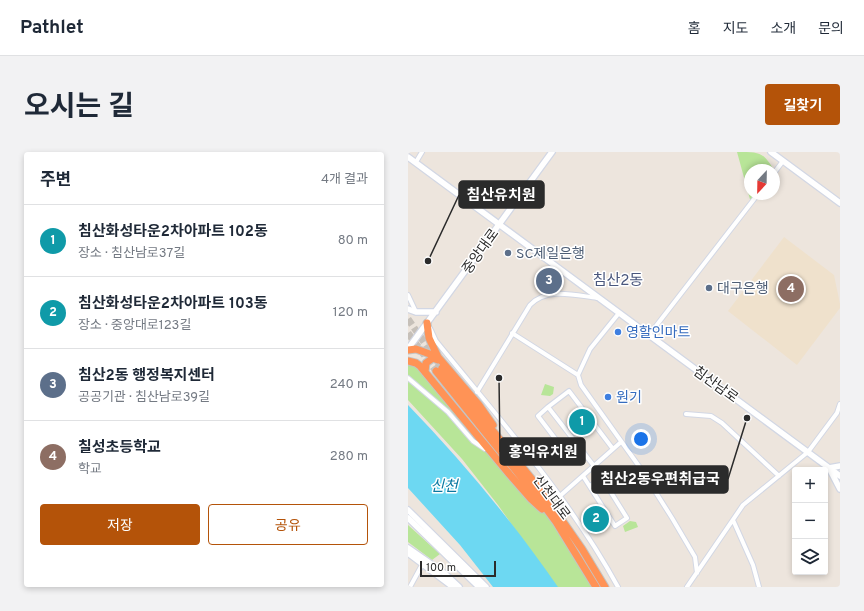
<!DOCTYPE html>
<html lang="ko">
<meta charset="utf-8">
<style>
body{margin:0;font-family:Overpass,"Noto Sans KR",sans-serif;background:#f2f2f3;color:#1f2937}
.controls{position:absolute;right:12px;bottom:12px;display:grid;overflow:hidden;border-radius:4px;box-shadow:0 2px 6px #0003}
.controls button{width:36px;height:36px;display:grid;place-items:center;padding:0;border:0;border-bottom:1px solid #e0e1e3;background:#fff;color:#1f2937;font:20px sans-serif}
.compass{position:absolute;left:336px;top:12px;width:36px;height:36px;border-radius:50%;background:#fff;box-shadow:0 2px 6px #0003;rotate:202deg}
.scale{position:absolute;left:12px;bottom:10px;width:76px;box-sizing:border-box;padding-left:4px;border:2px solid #2b2b2b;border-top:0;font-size:11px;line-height:14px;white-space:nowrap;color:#2b2b2b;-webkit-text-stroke:3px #fff;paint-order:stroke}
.you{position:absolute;left:233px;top:287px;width:14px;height:14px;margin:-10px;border:3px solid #fff;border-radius:50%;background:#1a73e8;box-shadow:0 0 0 6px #1a73e833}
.badge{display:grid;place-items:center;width:26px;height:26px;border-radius:50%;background:#b45309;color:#fff;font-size:13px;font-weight:700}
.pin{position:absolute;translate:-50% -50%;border:2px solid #fff;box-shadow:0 1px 4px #0006}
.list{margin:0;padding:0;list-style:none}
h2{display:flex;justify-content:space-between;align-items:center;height:52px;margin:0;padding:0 16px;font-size:17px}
h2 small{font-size:13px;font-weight:400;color:#747a83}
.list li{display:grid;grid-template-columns:26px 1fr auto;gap:12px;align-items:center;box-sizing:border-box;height:72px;padding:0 16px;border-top:1px solid #e0e1e3}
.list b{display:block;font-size:15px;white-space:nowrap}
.list p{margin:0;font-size:13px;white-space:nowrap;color:#747a83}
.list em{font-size:13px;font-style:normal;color:#747a83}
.actions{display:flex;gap:8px;padding:12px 16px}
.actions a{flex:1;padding:9px 0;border:1px solid #b45309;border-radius:4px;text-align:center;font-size:14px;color:#b45309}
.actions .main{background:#b45309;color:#fff}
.icon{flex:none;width:22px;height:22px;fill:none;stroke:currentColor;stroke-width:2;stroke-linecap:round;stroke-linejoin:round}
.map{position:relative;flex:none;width:432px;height:435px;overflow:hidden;border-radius:4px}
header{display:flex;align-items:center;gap:24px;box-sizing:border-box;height:56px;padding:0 20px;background:#fff;border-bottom:1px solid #e0e1e3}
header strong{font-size:19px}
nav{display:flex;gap:22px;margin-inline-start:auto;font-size:14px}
.intro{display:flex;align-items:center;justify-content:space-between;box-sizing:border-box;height:96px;padding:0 24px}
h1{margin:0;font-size:28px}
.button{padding:10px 18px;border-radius:4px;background:#b45309;color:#fff;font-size:14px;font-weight:700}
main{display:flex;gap:24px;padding:0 24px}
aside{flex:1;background:#fff;border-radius:4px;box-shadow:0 2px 6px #0003}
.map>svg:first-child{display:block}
</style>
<header>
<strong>Pathlet</strong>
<nav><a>홈</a><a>지도</a><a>소개</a><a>문의</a></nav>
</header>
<div class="intro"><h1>오시는 길</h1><a class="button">길찾기</a></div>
<main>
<aside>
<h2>주변<small>4개 결과</small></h2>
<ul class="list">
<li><span class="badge" style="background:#0f9aa8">1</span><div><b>침산화성타운2차아파트 102동</b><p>장소 · 침산남로37길</p></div><em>80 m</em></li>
<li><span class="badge" style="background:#0f9aa8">2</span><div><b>침산화성타운2차아파트 103동</b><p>장소 · 중앙대로123길</p></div><em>120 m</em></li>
<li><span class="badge" style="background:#5c6f8a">3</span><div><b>침산2동 행정복지센터</b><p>공공기관 · 침산남로39길</p></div><em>240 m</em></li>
<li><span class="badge" style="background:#8d6e63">4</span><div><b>칠성초등학교</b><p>학교</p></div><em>280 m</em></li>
</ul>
<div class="actions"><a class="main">저장</a><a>공유</a></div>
</aside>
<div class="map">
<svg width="432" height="435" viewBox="0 0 432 435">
<rect width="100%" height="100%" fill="#ede5dd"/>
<path fill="#efe1cc" d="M376,85L426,123L432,152V156L389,213L320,159Z"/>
<path fill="#b8e598" d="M329,0C352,0 355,0 366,18H342V42H350L343,51Z
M5,210L15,222L90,300L149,375L185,435H148L90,353L54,307L0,248V211Z
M137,232L146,235L145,242L142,244L133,243Z
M222,369L228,370L230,375L217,380L215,374Z
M0,373L32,402L24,408L0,390Z"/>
<path fill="#6dd8f2" d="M0,253C55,310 105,370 150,435H85L52,393L0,336Z"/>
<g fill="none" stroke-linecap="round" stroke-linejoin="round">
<path stroke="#c6c0b9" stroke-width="7" stroke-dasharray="7 3.5" stroke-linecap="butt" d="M0,167L34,216
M0,181L28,219"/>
<defs>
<path id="street" d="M8,10L14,0
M366,21L375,9
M0,143L8,160
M211,161L182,197L170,223L173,233L233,317L264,366L287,405L289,421
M22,176L28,189C92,268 161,345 210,435
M104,181L170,223
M241,183L350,42
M0,226L40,260L65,289L77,297
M69,240L122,153C139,135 166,143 189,146
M140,255L161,239L205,297
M278,262L303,264L314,271L371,324
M176,301L165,310L130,264L140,255L186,314
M175,324L207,374L219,366L194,326L182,334
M153,343L213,290
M325,368L345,413L351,435
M2,435L15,411
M279,435L335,353L400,300L429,261L432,252"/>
<path id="secondary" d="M363,0L432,51
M0,5L432,324
M0,157L8,160H28
M0,197L144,0
M432,314L421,316L432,337
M0,358L78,435
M0,366L71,435
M0,396L36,421L51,435
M0,401L45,435"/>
<path id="highway" d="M19,171L21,186L30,205
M0,198L8,197L30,205L71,253L85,273
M0,209L8,211L12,214L102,323L123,347L134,357
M34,216L135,341L174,397L197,435
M28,219L134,351L148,370L188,435
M17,220L18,211L25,206L30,208"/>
</defs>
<use href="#street" stroke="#d2d7e4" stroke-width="6"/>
<use href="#secondary" stroke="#d2d7e4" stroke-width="8"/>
<use href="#highway" stroke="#c4c4c4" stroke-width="9"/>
<use href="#street" stroke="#fff" stroke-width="4"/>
<use href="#secondary" stroke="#fff" stroke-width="5.5"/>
<use href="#highway" stroke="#ff9356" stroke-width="7"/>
</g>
<g fill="#5c6f8a" stroke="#fff" stroke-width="1.5">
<circle cx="100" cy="101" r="4"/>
<circle cx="301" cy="136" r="4"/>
</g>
<g fill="#3f7fe0" stroke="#fff" stroke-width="1.5">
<circle cx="210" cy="180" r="4"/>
<circle cx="200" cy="245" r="4"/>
</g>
<g text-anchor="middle" stroke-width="3" stroke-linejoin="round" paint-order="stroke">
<g font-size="14" fill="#2b2b2b" stroke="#fff">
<text transform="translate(72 99) rotate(-54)" y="5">중앙대로</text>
<text transform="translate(308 232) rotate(36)" y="5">침산남로</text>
<text transform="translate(144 345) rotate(53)" y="5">신천대로</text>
</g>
<g font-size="14" fill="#4e5e75" stroke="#fff" text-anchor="start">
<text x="108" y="106">SC제일은행</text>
<text x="309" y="141">대구은행</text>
</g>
<g font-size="14" fill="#366cbe" stroke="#fff" text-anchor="start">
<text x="218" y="185">영할인마트</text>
<text x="208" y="250">원기</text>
</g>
<g font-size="15" fill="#4a577d" stroke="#fff">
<text x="210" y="133">침산2동</text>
</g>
<g font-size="15" font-style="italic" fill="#0a78a1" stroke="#fff">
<text x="36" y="339">신천</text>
</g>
</g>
<path fill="none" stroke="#2b2b2b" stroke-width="1.5" d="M20 109L51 43M91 226L92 300M339 266L320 327"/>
<g fill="#2b2b2b" stroke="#fff" stroke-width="1.5">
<circle cx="20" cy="109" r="4"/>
<circle cx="91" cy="226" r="4"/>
<circle cx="339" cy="266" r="4"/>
</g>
<g fill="#2b2b2b" stroke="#2b2b2b" stroke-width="1.5">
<rect x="51" y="29" width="85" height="27" rx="4"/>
<rect x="92" y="286" width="85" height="27" rx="4"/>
<rect x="184" y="314" width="136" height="27" rx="4"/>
</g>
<g font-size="15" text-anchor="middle" font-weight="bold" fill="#fff">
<text x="93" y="48">침산유치원</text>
<text x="135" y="305">홍익유치원</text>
<text x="252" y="332">침산2동우편취급국</text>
</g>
</svg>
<div class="controls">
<button>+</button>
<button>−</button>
<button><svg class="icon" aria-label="layers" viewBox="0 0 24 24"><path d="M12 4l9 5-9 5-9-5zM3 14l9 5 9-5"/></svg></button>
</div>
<svg class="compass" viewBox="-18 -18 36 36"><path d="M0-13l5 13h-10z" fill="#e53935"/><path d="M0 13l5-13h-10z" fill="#747a83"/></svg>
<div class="scale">100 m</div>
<div class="you"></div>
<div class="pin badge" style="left:174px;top:270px;background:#0f9aa8">1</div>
<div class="pin badge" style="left:188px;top:367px;background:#0f9aa8">2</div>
<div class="pin badge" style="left:141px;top:129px;background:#5c6f8a">3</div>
<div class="pin badge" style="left:383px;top:137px;background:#8d6e63">4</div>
</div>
</main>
